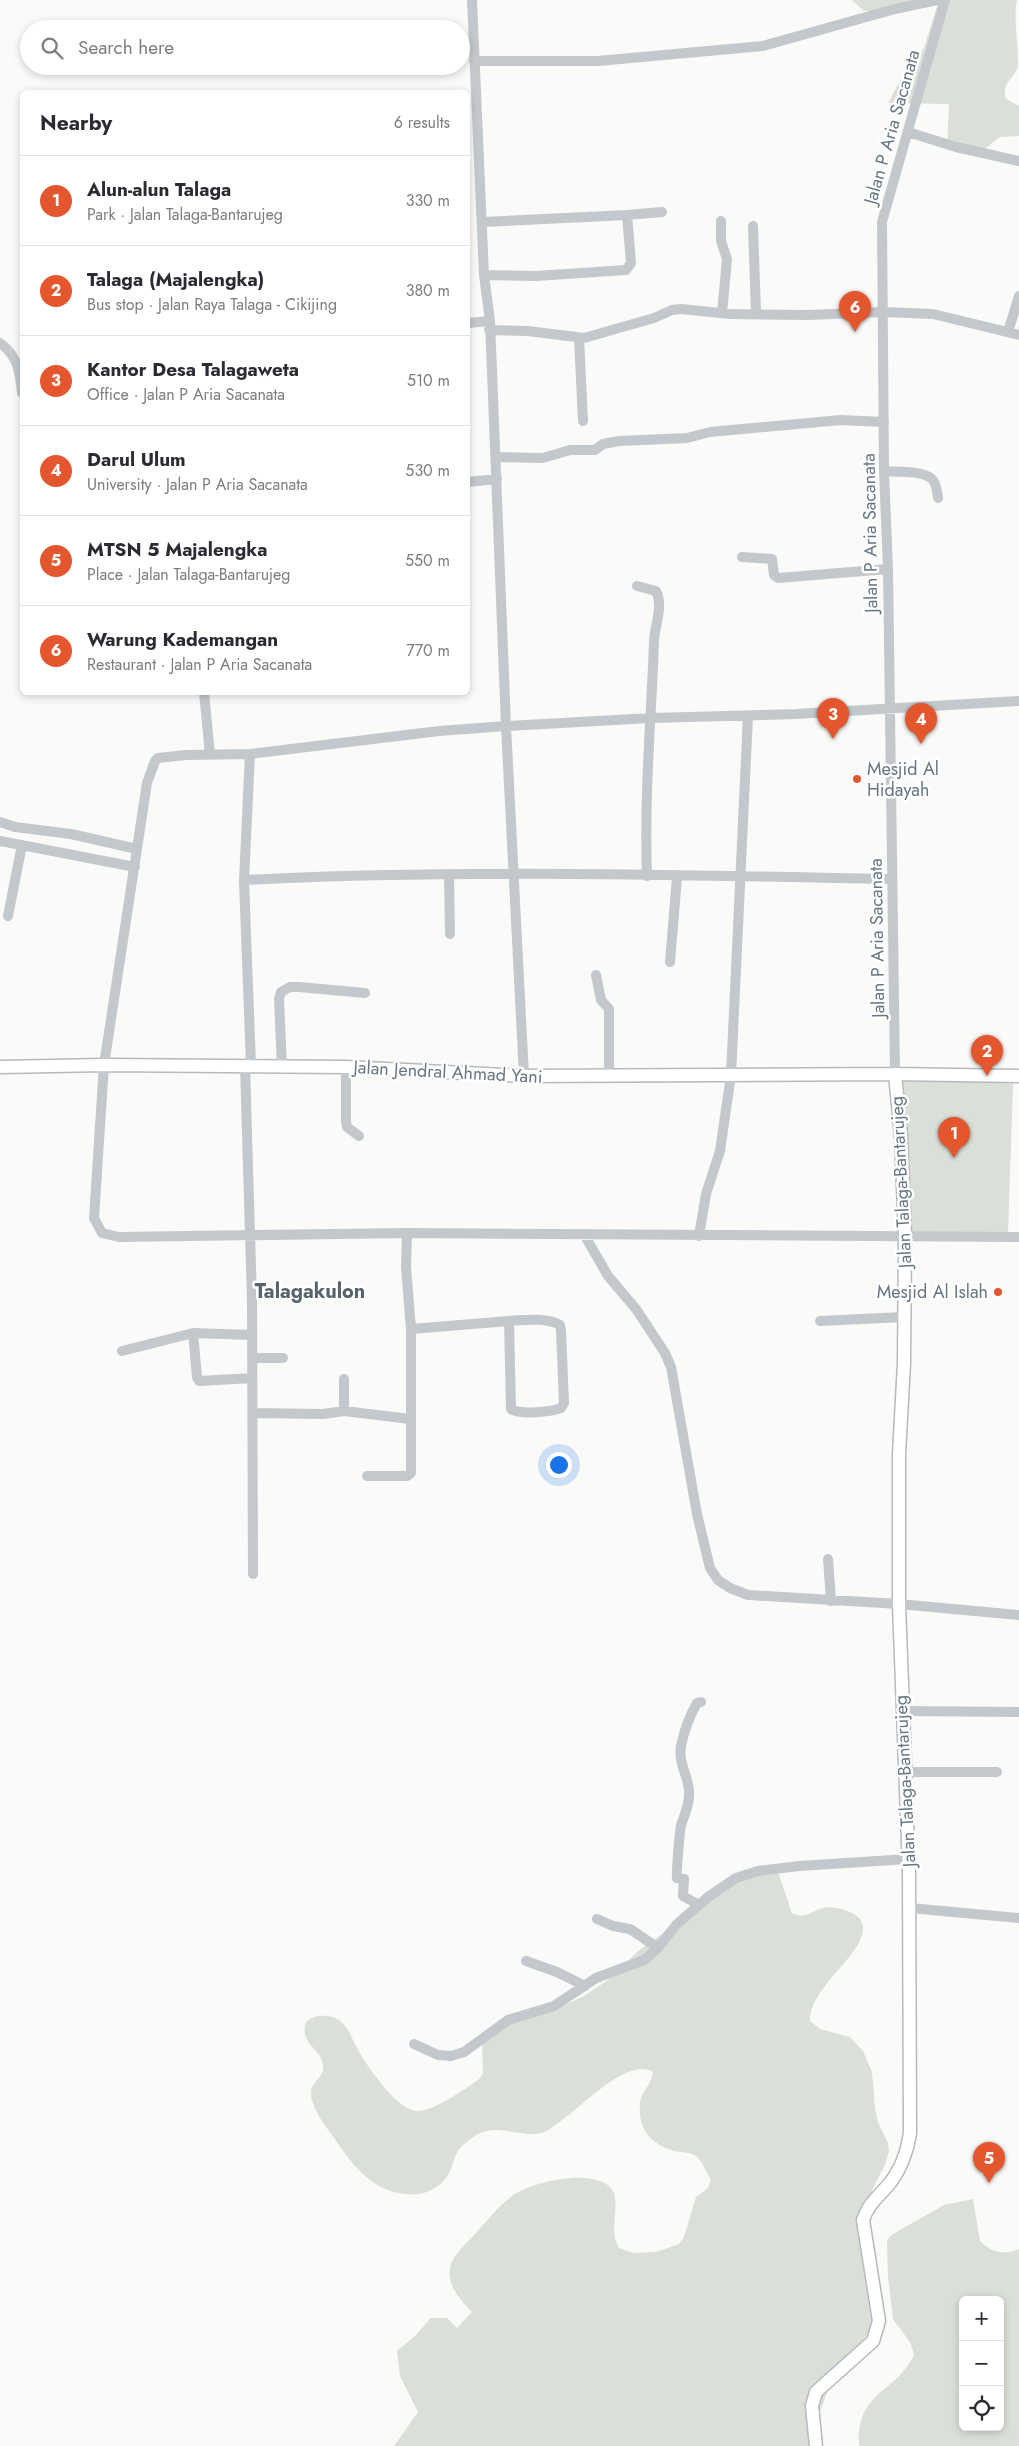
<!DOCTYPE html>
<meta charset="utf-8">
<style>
body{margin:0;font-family:Jost,sans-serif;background:#f7f7f7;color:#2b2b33}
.controls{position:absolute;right:15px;bottom:15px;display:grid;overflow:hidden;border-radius:8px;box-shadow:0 2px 8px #0003}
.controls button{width:45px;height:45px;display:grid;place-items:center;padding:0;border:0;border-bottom:1px solid #e1e1e2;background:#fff;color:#2b2b33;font:25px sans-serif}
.you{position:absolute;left:558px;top:1464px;width:18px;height:18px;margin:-12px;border:4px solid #fff;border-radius:50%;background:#1a73e8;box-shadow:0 0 0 8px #1a73e833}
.badge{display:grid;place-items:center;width:32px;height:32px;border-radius:50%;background:#e4572e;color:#fff;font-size:16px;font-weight:700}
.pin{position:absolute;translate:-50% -41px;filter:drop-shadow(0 1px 2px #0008)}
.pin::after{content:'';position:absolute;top:26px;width:18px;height:15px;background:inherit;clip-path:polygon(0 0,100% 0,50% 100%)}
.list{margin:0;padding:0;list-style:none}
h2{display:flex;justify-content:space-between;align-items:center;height:65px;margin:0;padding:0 20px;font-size:21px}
h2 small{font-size:16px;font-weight:400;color:#7c7c81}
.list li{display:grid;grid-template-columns:32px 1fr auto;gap:15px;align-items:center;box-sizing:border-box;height:90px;padding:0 20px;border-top:1px solid #e1e1e2}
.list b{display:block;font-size:19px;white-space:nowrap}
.list p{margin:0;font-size:16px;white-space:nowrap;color:#7c7c81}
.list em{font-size:16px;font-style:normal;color:#7c7c81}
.icon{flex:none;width:28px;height:28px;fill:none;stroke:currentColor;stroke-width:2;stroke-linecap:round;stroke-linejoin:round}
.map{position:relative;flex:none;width:1019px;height:2446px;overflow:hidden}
.search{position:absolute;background:#fff;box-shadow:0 2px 8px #0003;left:20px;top:20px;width:450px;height:55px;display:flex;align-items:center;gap:12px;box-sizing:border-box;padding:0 18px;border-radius:28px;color:#7c7c81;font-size:19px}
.panel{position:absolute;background:#fff;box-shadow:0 2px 8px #0003;left:20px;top:90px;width:450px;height:605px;border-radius:8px}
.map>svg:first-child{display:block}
</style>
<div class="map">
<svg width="1019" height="2446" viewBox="0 0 1019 2446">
<rect width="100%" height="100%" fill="#fafaf8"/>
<path fill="#dadfd7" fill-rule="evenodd" d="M852,0H923L878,11H864Z
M939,0H1017C1013,19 1019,48 1018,67C1013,80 1001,83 1006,99L1019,106V136L1000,137L983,150H947L949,104L888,103L902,77L924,48Z
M898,1076L1013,1084L1008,1232L897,1234Z
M777,1869L792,1913C805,1919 809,1913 820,1909C829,1905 842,1909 850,1912C886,1927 837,1969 827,1983C819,1994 809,2008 810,2021L820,2029L850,2037L863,2051L872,2072L875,2109L878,2122L888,2143L889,2151L885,2165L862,2210L876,2310L870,2331L831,2381L819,2415L816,2446H394L418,2412L400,2376L397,2351L415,2336L431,2318H447L457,2328L472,2312C460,2299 447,2287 450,2267C453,2254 467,2243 475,2234C487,2221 498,2206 512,2196C531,2182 591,2168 610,2187C623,2200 607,2230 619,2248L633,2253L656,2252L679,2244L684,2237L696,2197L708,2188L711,2180C706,2172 702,2159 694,2155C687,2151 678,2153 671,2150C648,2142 638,2127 640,2103C641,2091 652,2085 653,2072C627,2056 579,2110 558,2123C553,2127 547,2131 542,2133C519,2138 496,2122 475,2136C470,2139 462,2145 458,2151C453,2159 452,2171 446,2178C436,2191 421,2196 405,2194C372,2190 354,2167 336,2141C330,2132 324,2125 319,2116C298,2079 325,2085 323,2065C321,2047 299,2045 306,2022C313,2016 318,2015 327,2016C347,2018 350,2036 358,2050C368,2067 397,2111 418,2111C434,2111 465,2089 478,2080L483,2074L482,2037L494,2029L554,2010L584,1996L608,1980L637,1952L744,1875Z
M973,2199L980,2241C990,2252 1005,2256 1019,2249V2446H859C856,2391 895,2394 914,2355L910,2342L893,2319L888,2277L887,2240L893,2234L944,2205ZM963,2300H1000V2427H963Z"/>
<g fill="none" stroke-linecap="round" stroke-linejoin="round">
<defs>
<path id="major" d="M0,1067L104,1065L346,1067L524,1076L895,1074L1019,1076
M816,2446L812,2406L816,2392L873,2341L879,2321L863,2220C868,2204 879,2196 890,2183C902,2167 907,2152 910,2133L909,1871L899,1604V1454L904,1363L905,1235L901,1137L895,1074"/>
</defs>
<use href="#major" stroke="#b5babe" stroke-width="15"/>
<path stroke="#c3c8cc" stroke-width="10" d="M472,0L484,275L490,321L506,726L524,1076
M474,61H598L763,46L895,9L937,0
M908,132L956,147L1019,161
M721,221V241L727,259L722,313
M482,222L627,215
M753,226L756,313
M484,275L536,276L626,270L631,263L627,215L662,212
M468,323L490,321
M489,330L528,331L584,338L654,318L672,310L681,309L730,314L808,315L883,312L933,314L1019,335
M1008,332L1019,296
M579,338L583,421
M0,343C18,356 20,372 22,393
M496,457L543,458L570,450H595L603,444L619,441L687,438L710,432L841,420L884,422
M884,471C897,472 921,470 932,479C937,484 937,492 938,498
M468,482L497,479
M742,557L772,559L774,575L778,578L888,569
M637,586L656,591C664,607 654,626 654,643C651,721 644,798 647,876
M204,692L210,755
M1019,701L796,714L651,718L506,726L439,731L250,754L186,755L158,758L155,761L147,783L104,1065L94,1218L102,1233L119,1237L407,1233L1019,1237
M250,754L244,880L251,1065
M0,822L15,827L71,834L137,849
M0,841L135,867
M449,875L450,934
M244,880C460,869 676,875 892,879
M8,916L22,845
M670,962L677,877
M596,975L601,1000L609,1009V1076
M245,1066L252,1300L253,1574
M346,1067V1121L347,1127L359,1136
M282,1068L279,999L281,992L290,987H299L365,993
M895,1074L888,569L884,471L882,222L945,0
M407,1233L406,1267L411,1329L509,1321C524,1320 546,1317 560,1325L561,1331L564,1403L561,1408C552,1412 519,1415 511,1409L509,1321
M585,1236L608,1276L636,1309L665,1353L671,1367L697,1514L710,1568L718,1580L730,1588L748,1595L899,1604L1019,1615
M699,1236L706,1194L720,1151L731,1075L748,716
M820,1321L904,1317
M193,1333L197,1377L199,1381L252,1378
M122,1351L193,1333L251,1335
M252,1358H283
M344,1411V1379
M253,1413L323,1414L344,1411L410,1419
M367,1476H407L411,1473V1329
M828,1559L831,1601
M901,1711L1019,1712
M904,1772H997
M699,1905L683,1896L684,1879L677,1878C676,1873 680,1830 681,1825C685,1814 690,1803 689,1791C688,1775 678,1763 681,1746C684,1731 689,1717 697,1703L701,1702
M910,1908L1019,1918
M597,1919L613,1926L630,1929L658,1948
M526,1961L557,1972L585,1986
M414,2044L438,2055L451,2056L464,2052L508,2020L554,2006L596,1978L644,1960L658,1948L676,1925L708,1897L736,1878L758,1871L799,1866L908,1859"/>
<use href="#major" stroke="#fff" stroke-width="12"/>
</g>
<g fill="#e4572e" stroke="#fff" stroke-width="2">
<circle cx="857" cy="779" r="5"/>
<circle cx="998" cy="1292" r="5"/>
</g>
<g text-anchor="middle" stroke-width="5" stroke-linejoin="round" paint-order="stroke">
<g font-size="18" fill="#657683" stroke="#fff">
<text transform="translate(892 127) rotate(-74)" y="6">Jalan P Aria Sacanata</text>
<text transform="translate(870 533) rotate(-91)" y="6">Jalan P Aria Sacanata</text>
<text transform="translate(877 938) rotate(-91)" y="6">Jalan P Aria Sacanata</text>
<text transform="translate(448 1072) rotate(3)" y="6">Jalan Jendral Ahmad Yani</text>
<text transform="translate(901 1182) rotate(-93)" y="6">Jalan Talaga-Bantarujeg</text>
<text transform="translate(905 1781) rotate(-93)" y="6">Jalan Talaga-Bantarujeg</text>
</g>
<g font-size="18" fill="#657683" stroke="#fff" text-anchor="start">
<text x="867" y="775">Mesjid Al<tspan x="867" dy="21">Hidayah</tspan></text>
<text x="988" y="1298" text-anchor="end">Mesjid Al Islah</text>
</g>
<g font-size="20" font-weight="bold" fill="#57646e" stroke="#fff">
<text x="310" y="1298">Talagakulon</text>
</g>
</g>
</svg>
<div class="controls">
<button>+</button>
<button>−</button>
<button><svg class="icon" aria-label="locate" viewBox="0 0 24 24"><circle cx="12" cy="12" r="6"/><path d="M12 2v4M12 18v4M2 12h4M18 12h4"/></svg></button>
</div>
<div class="you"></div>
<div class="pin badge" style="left:954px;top:1158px">1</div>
<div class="pin badge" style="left:987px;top:1076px">2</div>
<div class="pin badge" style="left:833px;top:739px">3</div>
<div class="pin badge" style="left:921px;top:744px">4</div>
<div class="pin badge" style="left:989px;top:2183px">5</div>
<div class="pin badge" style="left:855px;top:332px">6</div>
<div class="search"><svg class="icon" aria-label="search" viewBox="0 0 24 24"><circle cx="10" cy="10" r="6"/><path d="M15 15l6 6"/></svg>Search here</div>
<section class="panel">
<h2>Nearby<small>6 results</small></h2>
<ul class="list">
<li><span class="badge">1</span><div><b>Alun-alun Talaga</b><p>Park · Jalan Talaga-Bantarujeg</p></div><em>330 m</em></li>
<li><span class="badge">2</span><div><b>Talaga (Majalengka)</b><p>Bus stop · Jalan Raya Talaga - Cikijing</p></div><em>380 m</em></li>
<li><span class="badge">3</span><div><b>Kantor Desa Talagaweta</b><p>Office · Jalan P Aria Sacanata</p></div><em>510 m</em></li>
<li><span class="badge">4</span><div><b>Darul Ulum</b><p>University · Jalan P Aria Sacanata</p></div><em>530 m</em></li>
<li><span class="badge">5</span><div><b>MTSN 5 Majalengka</b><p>Place · Jalan Talaga-Bantarujeg</p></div><em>550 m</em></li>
<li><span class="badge">6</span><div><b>Warung Kademangan</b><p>Restaurant · Jalan P Aria Sacanata</p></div><em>770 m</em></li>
</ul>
</section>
</div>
